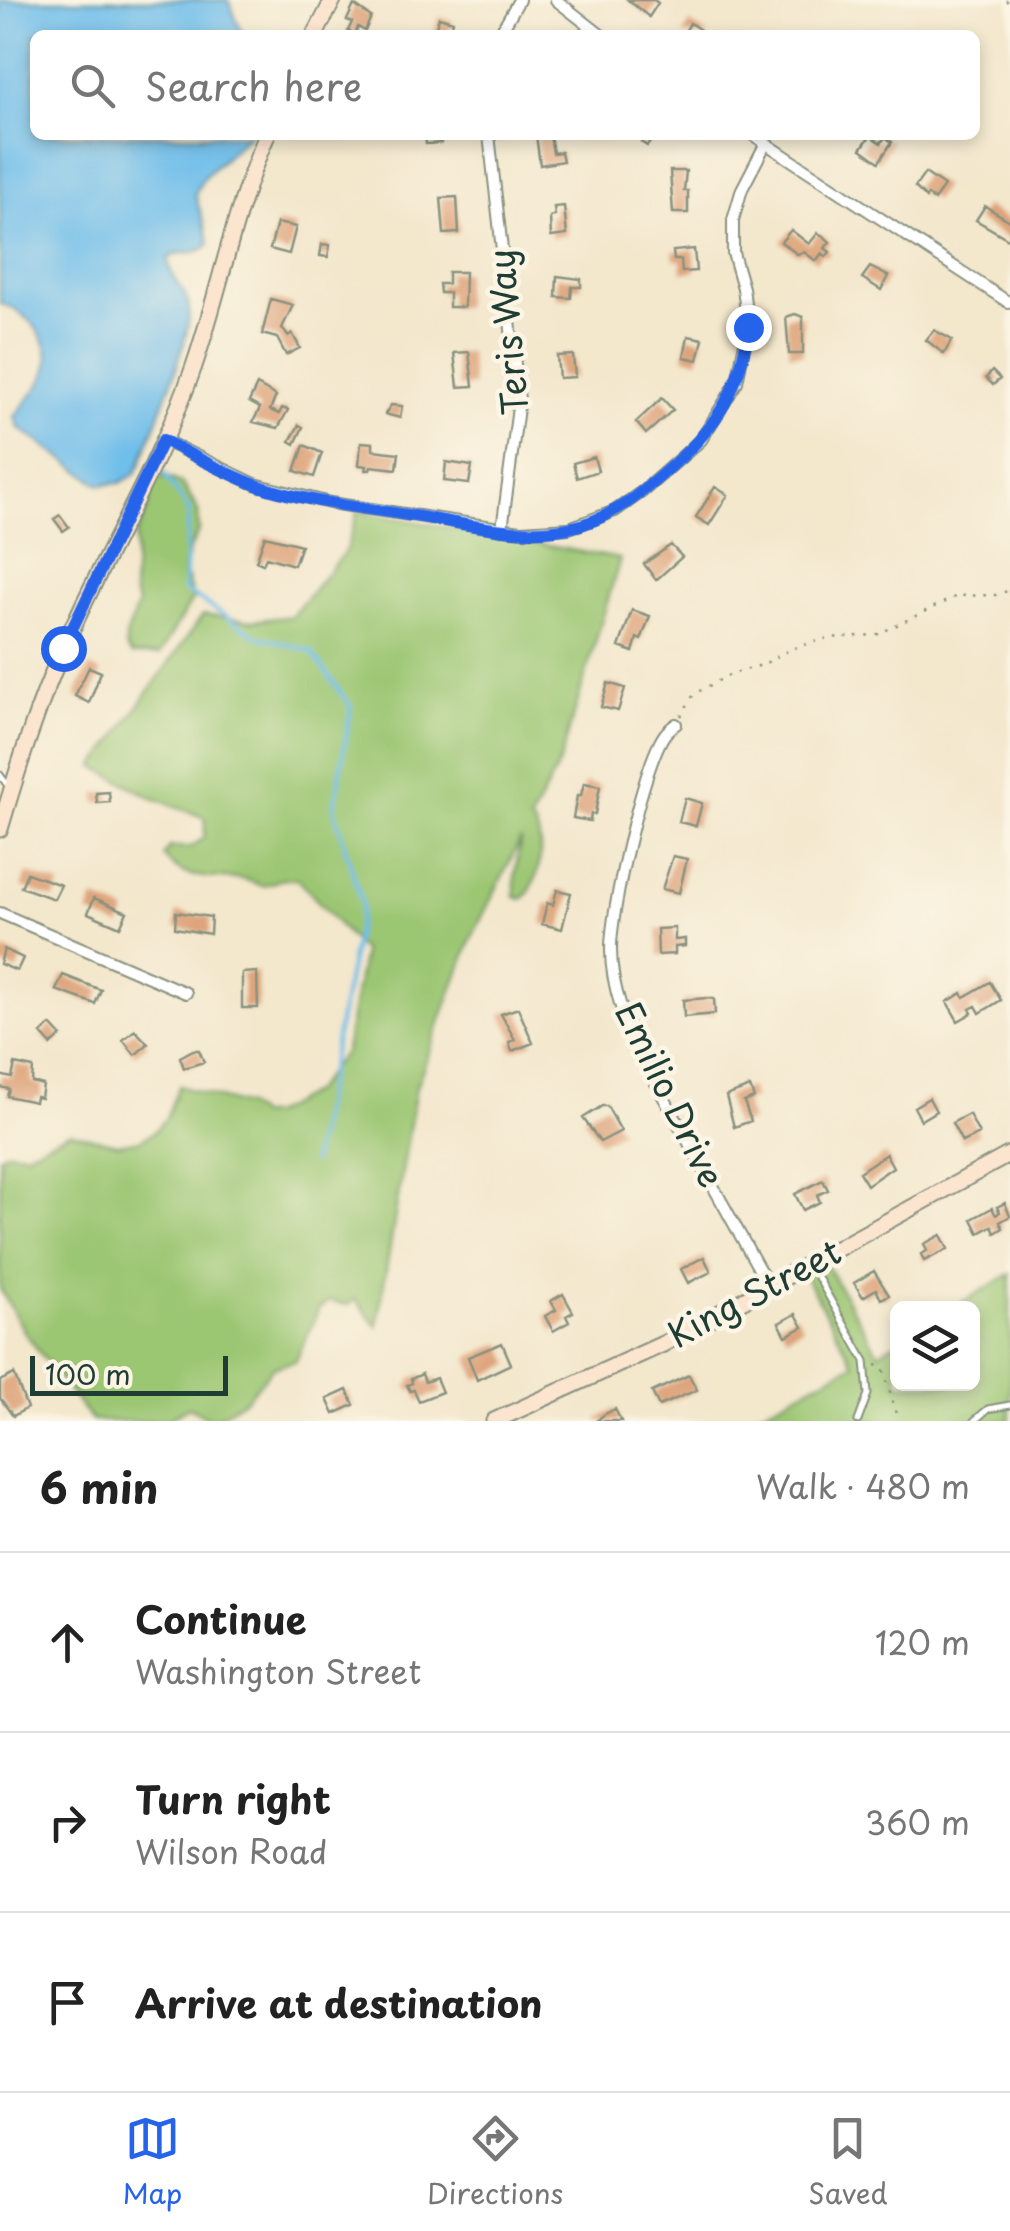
<!DOCTYPE html>
<meta charset="utf-8">
<style>
body{margin:0;font-family:"Playpen Sans",sans-serif;background:#f2f2f2;color:#222}
.controls{position:absolute;right:30px;bottom:30px;display:grid;overflow:hidden;border-radius:15px;box-shadow:0 5px 15px #0003}
.controls button{width:90px;height:90px;display:grid;place-items:center;padding:0;border:0;border-bottom:2px solid #e0e0e0;background:#fff;color:#222;font:50px sans-serif}
.scale{position:absolute;left:30px;bottom:25px;width:198px;box-sizing:border-box;padding-left:10px;border:5px solid #1f3d34;border-top:0;font-size:28px;line-height:35px;white-space:nowrap;color:#1f3d34;-webkit-text-stroke:8px #fcf5e5;paint-order:stroke}
.stop{position:absolute;width:30px;height:30px;margin:-22px;border:8px solid #2563eb;border-radius:50%;background:#fff}
.stop.end{background:#2563eb;border-color:#fff;box-shadow:0 2px 10px #0008}
.list{margin:0;padding:0;list-style:none}
h2{display:flex;justify-content:space-between;align-items:center;height:130px;margin:0;padding:0 40px;font-size:42px}
h2 small{font-size:32px;font-weight:400;color:#767676}
.list li{display:grid;grid-template-columns:65px 1fr auto;gap:30px;align-items:center;box-sizing:border-box;height:180px;padding:0 40px;border-top:2px solid #e0e0e0}
.list b{display:block;font-size:38px;white-space:nowrap}
.list p{margin:0;font-size:32px;white-space:nowrap;color:#767676}
.list em{font-size:32px;font-style:normal;color:#767676}
.icon{flex:none;width:55px;height:55px;fill:none;stroke:currentColor;stroke-width:2;stroke-linecap:round;stroke-linejoin:round}
.map{position:relative;flex:none;width:1010px;height:1421px;overflow:hidden}
.search{position:absolute;background:#fff;box-shadow:0 5px 15px #0003;left:30px;right:30px;top:30px;height:110px;display:flex;align-items:center;gap:25px;box-sizing:border-box;padding:0 35px;border-radius:15px;color:#767676;font-size:38px}
.sheet{height:670px;background:#fff}
nav{display:flex;justify-content:space-around;align-items:center;box-sizing:border-box;height:140px;border-top:2px solid #e0e0e0;background:#fff;font-size:28px;color:#767676}
nav a{display:grid;justify-items:center;gap:5px}
nav .on{color:#2563eb}
.map>svg:first-child{display:block}
</style>
<div class="map">
<svg width="1010" height="1421" viewBox="0 0 1010 1421">
<rect width="100%" height="100%" fill="#fcf5e5"/>
<filter id="ink" filterUnits="userSpaceOnUse"><feTurbulence type="fractalNoise" baseFrequency=".01" numOctaves="2"/><feDisplacementMap in="SourceGraphic" scale="20" xChannelSelector="R" yChannelSelector="G"/><feConvolveMatrix kernelMatrix="1 2 1 2 8 2 1 2 1" color-interpolation-filters="sRGB"/></filter>
<filter id="wash" filterUnits="userSpaceOnUse"><feTurbulence type="fractalNoise" baseFrequency=".0048" numOctaves="4" result="noise"/><feDisplacementMap in="SourceGraphic" scale="40" xChannelSelector="R" yChannelSelector="G"/><feGaussianBlur stdDeviation="2.25" result="paint"/><feColorMatrix in="noise" values="0 0 0 0 0 0 0 0 0 0 0 0 0 0 0 0 0 1.4 0 .05"/><feComposite in="paint" operator="in"/></filter>
<g filter="url(#wash)">
<rect width="100%" height="100%" fill="#f3e7cc"/>
<path fill="#9bc672" stroke="#5d8253" stroke-width="2.5" d="M155,477L170,478L183,485L198,510L199,531L189,550L184,571L193,598L159,655H132L126,647V636L138,604L133,591L136,535L147,509Z
M358,511L620,559L560,761L530,821C548,834 540,886 522,899L515,897V873L521,839L471,939L416,1087L377,1326L355,1299L348,1305L329,1301L318,1310L296,1361L273,1367L247,1398L216,1418L210,1419L189,1407L165,1421H92L26,1334L0,1289V1156L8,1151L26,1153L70,1132L117,1144L140,1140L154,1132L166,1118L179,1086L246,1106L258,1115H271L313,1092L345,1051L363,952L298,879H282L263,886C256,884 248,879 240,879C213,876 183,883 164,856L170,847H191L204,838L206,818L153,798L95,767L203,615L252,621L292,616L346,550Z
M822,1258L878,1353L897,1342L898,1384H972V1308H953L1010,1274V1421H743L854,1364L801,1269Z"/>
<path fill="#6fbeea" stroke="#477e8f" stroke-width="2.5" d="M0,0H228L243,35H35V135H249L206,175L195,192C198,210 209,231 209,245C198,257 179,248 168,259C171,282 186,286 189,308C192,338 152,432 140,465L135,474L120,483L100,485L19,428L15,416C24,404 37,391 44,377C59,345 28,312 0,303Z"/>
<g fill="none" stroke-linecap="round" stroke-linejoin="round">
<path stroke="#6fbeea" stroke-width="4" d="M163,472L189,510L184,590L257,636L311,651L351,707L334,809L362,904L312,1162"/>
</g>
<g id="blocks">
<path fill="#dea47c" d="M628,0H654L658,3L649,17Z
M354,5L371,17L365,31L358,27L355,34L348,31L352,22L347,20Z
M439,17L453,21L449,35H433Z
M690,23L708,35H683Z
M425,135H440L441,143L426,144Z
M536,135H550L553,153L561,152L563,161L540,165Z
M645,135H665L661,142L652,139L647,146L641,142Z
M870,136L881,143L885,137L892,142L879,162L861,149Z
M670,171H686L684,191H688V213H673Z
M925,173L944,186L934,200L928,195L926,198L915,187Z
M457,197L459,233L444,234L441,198Z
M564,206L567,235L551,237L550,217L555,216L554,207Z
M985,206L1010,221V240L976,220Z
M277,223L296,227L289,254L270,249Z
M791,230L809,244L818,233L825,237L830,242L825,248L830,252L826,257L822,253L816,261L804,252L797,254L781,242Z
M322,244L330,245L328,257L320,256Z
M694,249L696,271L682,272L681,260H674L673,251Z
M870,267L888,276L881,290L862,278Z
M448,272H465L464,307H449V293H440L439,284H448Z
M557,276L581,279V287H572L571,298L556,297Z
M271,299L293,305L282,328L288,336L292,333L300,348L286,355L277,338L262,334Z
M795,314L803,317V354H789L786,317Z
M934,330L952,340L944,354L926,340Z
M688,336L703,339L698,360L684,357Z
M469,352L473,386L458,387L454,353Z
M573,355L575,377L559,378L557,356Z
M992,371L1000,379L993,385L986,378Z
M257,385L276,396L270,410L279,414L282,408L288,410L278,428L253,422L260,408L249,402Z
M662,398L673,410L646,434L636,422Z
M391,405L402,406L400,418L385,414Z
M299,425L303,427L295,444L290,441Z
M361,442L373,443V450L399,453L397,469L371,466L370,470H366L367,466L359,465Z
M304,445L322,453L314,477L295,471Z
M594,457L598,471L577,478L573,463Z
M446,462L472,466L469,484L444,481Z
M715,487L728,495L709,525L696,517Z
M60,515L69,527L63,531L54,519Z
M265,536L301,545L294,565L266,557L263,564L256,561Z
M671,545L682,557L656,580L644,564Z
M632,610L650,616L641,640L637,638L633,652L619,647Z
M89,667L101,672L89,703L75,696Z
M608,683L625,688L618,711L601,707Z
M584,783L600,786L595,814H591L590,821L573,818L577,796H581Z
M109,792L110,802L97,803L96,793Z
M685,798L702,803L696,826L679,822Z
M673,856L687,859L679,893L662,889Z
M27,873L61,885L54,899L21,887Z
M557,890L571,893L562,929L542,924L547,903L553,905Z
M94,898L127,912L120,927L88,913Z
M176,912L211,917L210,934L175,928Z
M675,928V940L685,939V946L675,947V954L658,955L657,929Z
M4,949L23,958L17,971L0,964Z
M257,972L258,1008H242V973Z
M63,975L101,990L95,1004L56,990Z
M990,982L1001,1000L980,1013L976,1006L970,1009L972,1013L958,1021L947,1002L962,993L964,997Z
M707,998L714,999L715,1014L684,1017L683,1000Z
M518,1008L533,1043L512,1051L509,1042L515,1040L501,1014Z
M51,1025L61,1036L51,1045L41,1034Z
M135,1030L148,1044L135,1055L123,1040Z
M193,1050H199L204,1062L184,1068L180,1057Z
M15,1064L33,1068L32,1082L43,1085L41,1098L36,1097L35,1102L7,1096L9,1089L0,1087V1075L12,1078Z
M750,1087L754,1098L744,1102L751,1121L734,1127L726,1096Z
M929,1098L936,1111L921,1120L914,1107Z
M602,1106H607L621,1131L600,1142L583,1118Z
M969,1114L979,1134L962,1142L952,1123Z
M886,1154L893,1167L867,1185L859,1172Z
M823,1180L828,1190L817,1195L820,1202L803,1210L795,1194Z
M1005,1203L1010,1216L1000,1222L1003,1228L995,1233L992,1226L979,1233L972,1219L992,1208L996,1215L1000,1212L997,1207Z
M941,1235L948,1249L924,1261L921,1254L927,1251L924,1244Z
M704,1257L711,1272L688,1283L681,1269Z
M874,1271L889,1295L881,1299L876,1289L863,1297L854,1283Z
M563,1294L573,1312L566,1316L569,1322L553,1331L545,1316L556,1310L551,1301Z
M796,1314L803,1327L786,1336L779,1323Z
M502,1343L511,1364L477,1380L468,1357Z
M14,1374L27,1408L13,1416L0,1398V1381Z
M422,1374L425,1382L436,1378L442,1392L419,1401L414,1390L410,1391L407,1385L412,1383L411,1379Z
M689,1375L697,1390L659,1406L652,1392Z
M347,1390L354,1405L334,1414L327,1399Z
M615,1409L621,1421H596L605,1414Z"/>
</g>
</g>
<g filter="url(#ink)">
<use href="#blocks" fill-opacity="0" stroke="#899280" stroke-width="2.5"/>
<g fill="none" stroke-linecap="round" stroke-linejoin="round">
<defs>
<path id="service" d="M0,775L9,787
M812,1267L865,1361L868,1394L858,1421
M974,1421L988,1409L1010,1405"/>
<path id="minor" d="M556,0L601,35
M499,35L519,0
M489,135L519,400L502,529
M753,135L1008,302
M163,440L255,484L330,503L521,531L569,528L615,511L643,491L701,440L737,382L748,327L743,288L733,253V220L742,189L766,143
M676,724C672,727 668,730 665,734C644,762 610,913 611,950C611,989 627,1026 643,1060L769,1287
M0,913L186,993"/>
<path id="secondary" d="M315,35L333,0
M0,829C18,768 37,707 63,649C104,554 160,465 194,366C220,290 234,210 267,135
M494,1421L663,1344L1010,1154"/>
</defs>
<use href="#service" stroke="#899280" stroke-width="9"/>
<use href="#minor" stroke="#899280" stroke-width="14"/>
<use href="#secondary" stroke="#899280" stroke-width="19"/>
<path stroke="#899280" stroke-width="2.5" stroke-dasharray="2.5 8" stroke-linecap="butt" d="M1006,0L1010,4
M681,716L694,694L731,674L762,665L791,649L828,638L876,635L957,596L996,595L1010,590
M876,1365L883,1367L898,1421"/>
<use href="#service" stroke="#fff" stroke-width="5"/>
<use href="#minor" stroke="#fff" stroke-width="10"/>
<use href="#secondary" stroke="#fce5cf" stroke-width="15"/>
</g>
</g>
<g fill="none" stroke-linecap="round" stroke-linejoin="round" filter="url(#ink)">
<path stroke="#2563eb" stroke-width="12" d="M63,648L163,440C194,456 226,474 259,486C307,502 358,507 408,515C463,523 525,541 581,525C619,514 646,489 675,463C718,425 742,385 748,327"/>
</g>
<g text-anchor="middle" stroke-width="9" stroke-linejoin="round" paint-order="stroke">
<g font-size="35" fill="#1f3d34" stroke="#fcf5e5">
<text transform="translate(509 332) rotate(-95)" y="12">Teris Way</text>
<text transform="translate(669 1095) rotate(64)" y="12">Emilio Drive</text>
<text transform="translate(755 1294) rotate(-28)" y="12">King Street</text>
</g>
</g>
</svg>
<div class="controls">
<button><svg class="icon" aria-label="layers" viewBox="0 0 24 24"><path d="M12 4l9 5-9 5-9-5zM3 14l9 5 9-5"/></svg></button>
</div>
<div class="scale">100 m</div>
<div class="stop" style="left:63px;top:648px"></div>
<div class="stop end" style="left:748px;top:327px"></div>
<div class="search"><svg class="icon" aria-label="search" viewBox="0 0 24 24"><circle cx="10" cy="10" r="6"/><path d="M15 15l6 6"/></svg>Search here</div>
</div>
<section class="sheet">
<h2>6 min<small>Walk · 480 m</small></h2>
<ul class="list">
<li><svg class="icon" aria-label="ahead" viewBox="0 0 24 24"><path d="M12 20V5M6 11l6-6 6 6"/></svg><div><b>Continue</b><p>Washington Street</p></div><em>120 m</em></li>
<li><svg class="icon" aria-label="right" viewBox="0 0 24 24"><path d="M7 20v-9h11M14 6l5 5-5 5"/></svg><div><b>Turn right</b><p>Wilson Road</p></div><em>360 m</em></li>
<li><svg class="icon" aria-label="arrive" viewBox="0 0 24 24"><path d="M6 21V4h12l-3 4 3 4H6"/></svg><div><b>Arrive at destination</b></div></li>
</ul>
</section>
<nav>
<a class="on"><svg class="icon" aria-label="map" viewBox="0 0 24 24"><path d="M3 6l6-2 6 2 6-2v14l-6 2-6-2-6 2zM9 4v14M15 6v14"/></svg>Map</a>
<a><svg class="icon" aria-label="directions" viewBox="0 0 24 24"><path d="M12 3l9 9-9 9-9-9zM9 14v-3h6M13 9l2 2-2 2"/></svg>Directions</a>
<a><svg class="icon" aria-label="saved" viewBox="0 0 24 24"><path d="M7 4h10v16l-5-4-5 4z"/></svg>Saved</a>
</nav>
